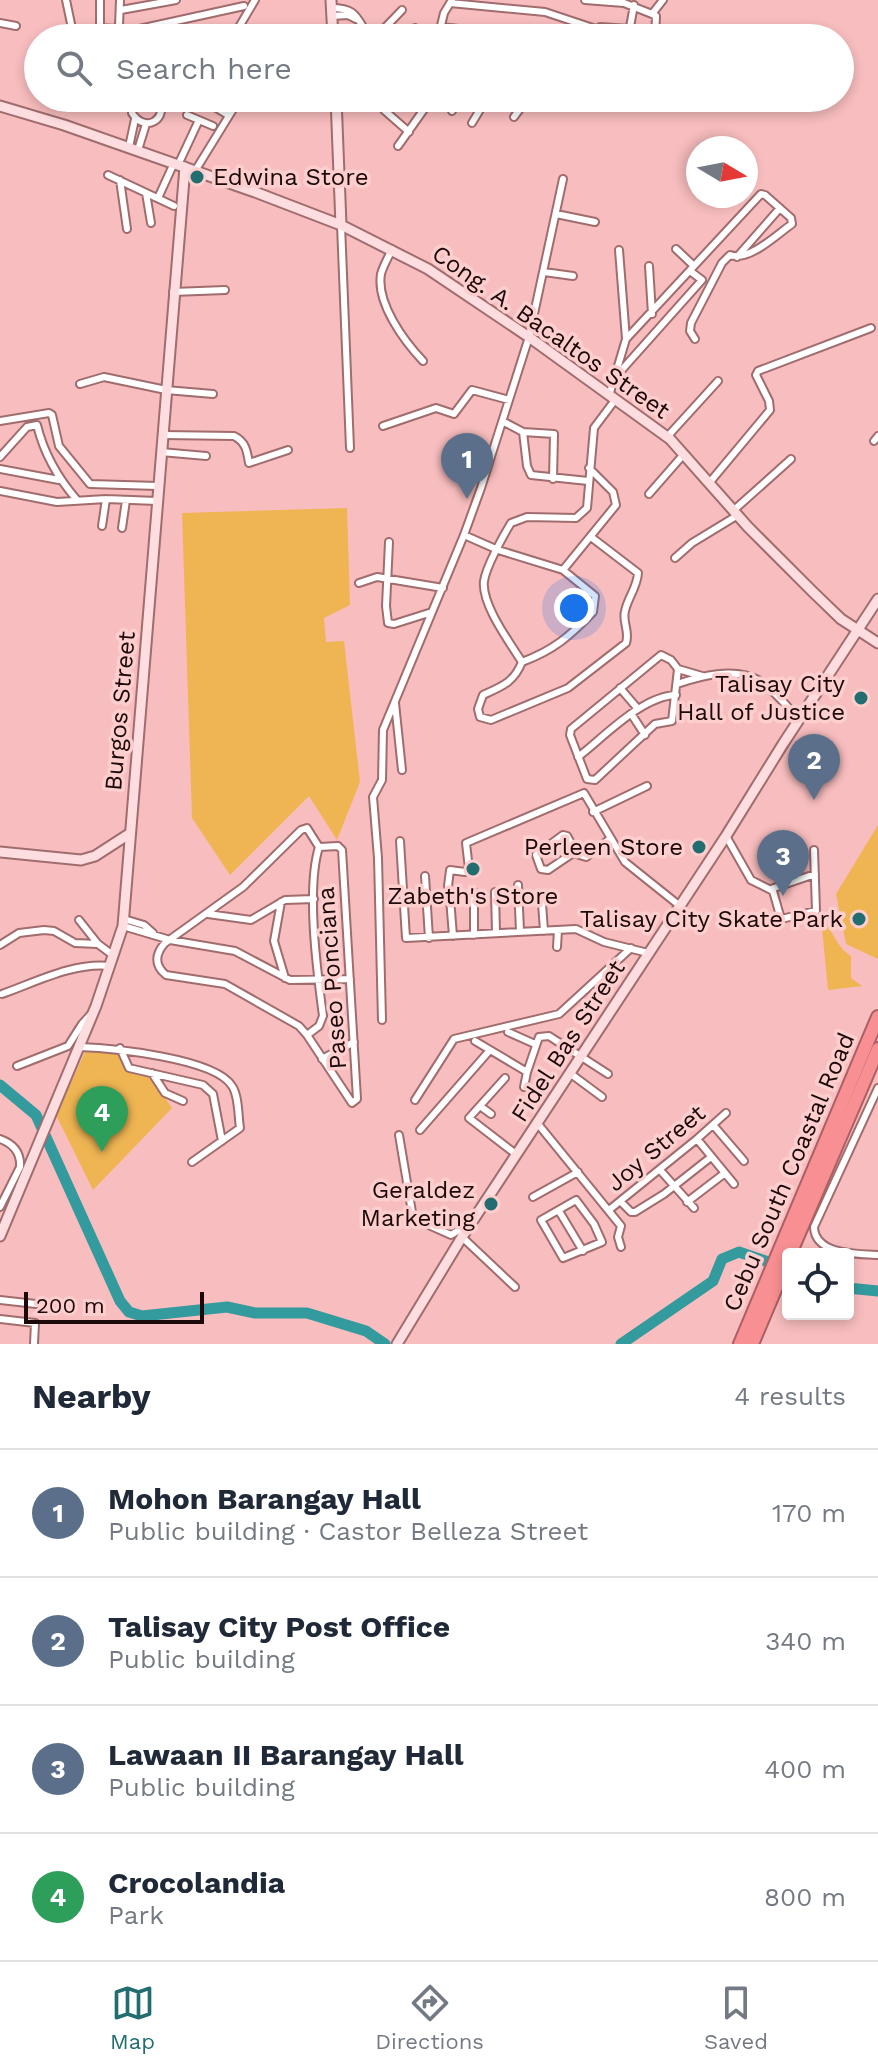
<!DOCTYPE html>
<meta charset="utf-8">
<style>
body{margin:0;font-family:"Work Sans",sans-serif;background:#f6f6f7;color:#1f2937}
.controls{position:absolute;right:24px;bottom:24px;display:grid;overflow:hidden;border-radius:8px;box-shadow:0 4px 12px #0003}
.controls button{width:72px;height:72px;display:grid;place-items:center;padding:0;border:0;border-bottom:2px solid #e0e1e3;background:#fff;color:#1f2937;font:40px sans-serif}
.compass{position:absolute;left:686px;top:136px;width:72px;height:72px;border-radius:50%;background:#fff;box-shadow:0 4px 12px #0003;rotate:100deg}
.scale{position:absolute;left:24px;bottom:20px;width:180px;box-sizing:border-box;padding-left:8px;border:4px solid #1d090a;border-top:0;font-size:22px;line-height:28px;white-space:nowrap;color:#1d090a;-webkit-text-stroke:6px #fdcece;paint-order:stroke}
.you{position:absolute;left:574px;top:608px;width:28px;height:28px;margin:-20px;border:6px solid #fff;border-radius:50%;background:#1a73e8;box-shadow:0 0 0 12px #1a73e833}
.badge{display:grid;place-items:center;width:52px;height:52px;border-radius:50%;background:#216d6f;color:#fff;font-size:26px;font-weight:700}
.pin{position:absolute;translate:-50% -66px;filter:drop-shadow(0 2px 4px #0008)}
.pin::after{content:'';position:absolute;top:42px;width:28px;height:24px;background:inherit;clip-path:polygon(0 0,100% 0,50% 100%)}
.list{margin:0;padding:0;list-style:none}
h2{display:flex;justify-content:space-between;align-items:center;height:104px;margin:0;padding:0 32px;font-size:34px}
h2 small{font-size:26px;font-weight:400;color:#747a83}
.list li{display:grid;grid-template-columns:52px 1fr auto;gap:24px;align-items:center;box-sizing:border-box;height:128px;padding:0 32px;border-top:2px solid #e0e1e3}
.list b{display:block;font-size:30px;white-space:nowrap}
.list p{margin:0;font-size:26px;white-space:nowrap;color:#747a83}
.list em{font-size:26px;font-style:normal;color:#747a83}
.icon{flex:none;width:44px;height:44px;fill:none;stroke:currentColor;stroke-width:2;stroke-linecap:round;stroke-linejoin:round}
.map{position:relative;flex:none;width:878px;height:1344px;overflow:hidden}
.search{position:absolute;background:#fff;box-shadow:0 4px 12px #0003;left:24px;right:24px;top:24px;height:88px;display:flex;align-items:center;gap:20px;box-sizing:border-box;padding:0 28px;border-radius:44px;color:#747a83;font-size:30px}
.sheet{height:616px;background:#fff}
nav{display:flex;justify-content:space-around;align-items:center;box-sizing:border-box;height:112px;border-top:2px solid #e0e1e3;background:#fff;font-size:22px;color:#747a83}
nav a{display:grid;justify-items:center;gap:4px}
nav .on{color:#216d6f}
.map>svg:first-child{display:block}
</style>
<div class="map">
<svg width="878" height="1344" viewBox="0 0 878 1344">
<rect width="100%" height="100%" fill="#f8bdbe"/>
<path fill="#efb553" d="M347,508L350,605L324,618L326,642L344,641L360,782L337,840L309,796L230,875L192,818L182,513Z
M878,825V959L846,944L836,894Z
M821,918C833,930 837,948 851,956V978L862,986L828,990Z
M86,1050L117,1051L125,1070L148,1074L172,1108L93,1190L56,1115Z"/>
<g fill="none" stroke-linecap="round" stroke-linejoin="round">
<path stroke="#339a9d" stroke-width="11" d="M0,1085L36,1115L120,1301L129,1312L142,1316L227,1307L255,1313H307L366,1331L385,1344
M848,1288L878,1291
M621,1344L713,1281L722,1259L739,1252L780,1266"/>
<defs>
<path id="street" d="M66,0L74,38
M100,0V28L115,29L119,26
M120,0L119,26L123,38
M585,0L624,3L652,14L656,16L655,38
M450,3L545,12L596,29
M331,8C358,8 356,18 370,38
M121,10L176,0
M652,14L663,0
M332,16L348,15L356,19
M0,23L16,26
M441,27L540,38
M600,27L629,29
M121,33L244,6
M193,38L230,33
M226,38L239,27L255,0
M375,38L402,10
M406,38L415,28
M438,38L444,13L452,0
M628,38L634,5
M680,38L681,32
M704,38L705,36
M135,98L132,113C145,134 170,119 158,98
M200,98L228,115
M384,110L409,132
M452,111L459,98
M187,115L213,126
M514,117L528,98
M472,123L487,98
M398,146L432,98
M129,147L135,119
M138,150L146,124
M178,165L199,120
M195,171L240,98
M108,175L174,206
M120,180L127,229
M146,193L151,223
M158,198L174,163
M556,214L595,222
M341,225L350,448
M392,249C389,256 383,266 381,274C376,303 404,341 423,361
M676,249L694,266
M619,250L626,339
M737,257L780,208
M649,266L652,314
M544,272L573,276
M173,292L225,290
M619,373L702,280L690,271
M80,384L104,377L166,390L213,394
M609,396L626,339L761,194L765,195L791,218L792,224C776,235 749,262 730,255L722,263L691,323L690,331L695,339
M0,421L49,413L52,415L59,446L90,484L158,486
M506,423L523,432L554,434L553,479
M383,426L436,408L454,414L472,390L509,400
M523,432L527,466L531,475L588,481
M163,435L234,436C246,442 247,451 249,463L288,450
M667,437L718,381
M874,441L878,436
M161,452L206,456
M0,457L27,427L37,425C44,454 57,477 77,500
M0,469L59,480
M710,482L770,410L769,401L756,375L758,371L871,328
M0,491L57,502L106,499L157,501
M649,494L684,454
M734,510L791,459
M102,526L106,499
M122,528L126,500
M464,535L498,550L563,570L595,596L593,612C570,636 554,650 522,662C514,682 503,686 483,695L478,709L480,717L491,720L568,688L626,643C630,631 622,622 625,611C628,597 637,588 638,573L591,537
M389,542L386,606L388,623L394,624L432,612
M675,558L692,543L738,515
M563,570L616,505L613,492L589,468
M359,583L377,577L443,588
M522,662C510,643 481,604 484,581C486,567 503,536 511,523L527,517L576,518L587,508L594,428L615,400
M678,669L672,721L655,724L595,780L587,779L570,735L571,729L661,655L671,660L678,669L702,676
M677,684C701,676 734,667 758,680C773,688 787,707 799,719
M620,688L638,709
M395,703L402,770
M632,715L645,735
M578,757C604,737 642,696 676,695
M593,812L647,786
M307,828L319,847L338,846L342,850L357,1099L352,1103L307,1035L299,1026L225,984L166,975C154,965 155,954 165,943L243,887L301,830Z
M726,836L751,880L773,891L781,919L816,911L814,850
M400,841L406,938L576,929L604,942L648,953
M577,854L567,836L563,835L536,855L541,869L548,870L573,853L586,857L610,839
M425,876L429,938
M518,885L520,931
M448,886L450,870L465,872L469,869L466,843L584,793L625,862L680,906
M771,889L815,874
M495,892L496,933
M450,898L453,936
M281,902L274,941L285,978
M542,903L544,931
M208,914L251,920L285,900L314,899
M124,919L144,925L153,933
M79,920L98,944L114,956
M123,926L170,940L235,951L290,980L350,979
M474,935V892
M0,945L19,933L44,930L54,931L75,943L98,944
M557,947L558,930
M2,994C36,982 74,962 110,966
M382,1020L378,858L373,797L382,780L383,730L464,535L481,488L529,337L563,179
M508,1032L535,1044
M307,1035L319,1026L323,1016C317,971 306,889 319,847
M475,1041L527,1072L539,1037L549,1036L608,1074
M79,1047C111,1048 215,1058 232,1086C239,1096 238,1116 240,1128L192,1162
M120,1048L129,1068L203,1085L213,1094L222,1141
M322,1059L354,1042
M17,1066L68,1046L82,1024L92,1013
M152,1073L165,1093L183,1101
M571,1074L602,1097
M505,1078L469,1118L517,1155
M524,1087L527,1072
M878,1088L814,1227C815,1255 857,1254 878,1255
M415,1100L454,1039L559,1014L631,948
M480,1106L491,1114
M538,1124L621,1226L618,1237L621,1247
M714,1126L744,1161
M420,1130L490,1050
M399,1135L413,1218L451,1235L469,1224
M0,1139C14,1144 21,1153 20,1167L0,1207
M697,1139L734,1184
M660,1170L694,1208
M533,1197L578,1172
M576,1200L594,1224L602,1242L563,1258L541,1220Z
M621,1202L631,1212H635L664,1194L711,1157
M687,1202L725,1173
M609,1210L697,1139L726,1113
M559,1211L583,1251
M462,1237L515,1287
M0,1300L45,1305
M0,1319L35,1323L34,1344"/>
<path id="secondary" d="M331,0L333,38
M336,98L341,225
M0,106L64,125L255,192L341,225L428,269L529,337L670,439L748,527L813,592L841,619L878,643
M0,852L81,860L95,856L129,834
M0,1236L96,1006L123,926L185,167
M397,1344L462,1237L726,836L783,744L878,599"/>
<path id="highway" d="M790,1254L878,1049
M740,1344L878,1017
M752,1344L788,1259"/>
</defs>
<use href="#street" stroke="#a06c6d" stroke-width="10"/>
<use href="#secondary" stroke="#a06c6d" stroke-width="13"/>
<use href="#highway" stroke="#ab6063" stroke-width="16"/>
<use href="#street" stroke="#fff" stroke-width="6"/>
<use href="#secondary" stroke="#fddddf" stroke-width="9"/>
<use href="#highway" stroke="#f88f93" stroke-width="12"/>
</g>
<g fill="#216d6f" stroke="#fdcece" stroke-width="3">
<circle cx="197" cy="177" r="8"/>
<circle cx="861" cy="698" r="8"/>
<circle cx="699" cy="847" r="8"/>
<circle cx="473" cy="869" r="8"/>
<circle cx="859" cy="919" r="8"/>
<circle cx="491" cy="1204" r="8"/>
</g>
<g text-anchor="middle" stroke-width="7" stroke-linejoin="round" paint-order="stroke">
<g font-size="24" fill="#1d090a" stroke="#fdcece" text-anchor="end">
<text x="213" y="185" text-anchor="start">Edwina Store</text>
<text x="845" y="692">Talisay City<tspan x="845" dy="28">Hall of Justice</tspan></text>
<text x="683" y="855">Perleen Store</text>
<text x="473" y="904" text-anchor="middle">Zabeth's Store</text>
<text x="843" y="927">Talisay City Skate Park</text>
<text x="475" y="1198">Geraldez<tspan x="475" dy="28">Marketing</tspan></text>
</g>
<g font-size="24" fill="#1d090a" stroke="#fdcece">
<text transform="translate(551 332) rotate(35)" y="8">Cong. A. Bacaltos Street</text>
<text transform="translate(120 711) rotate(-85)" y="8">Burgos Street</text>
<text transform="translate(332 978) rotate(-94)" y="8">Paseo Ponciana</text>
<text transform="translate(568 1041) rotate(-57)" y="8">Fidel Bas Street</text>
<text transform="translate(656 1148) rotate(-40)" y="8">Joy Street</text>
<text transform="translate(789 1172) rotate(-67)" y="8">Cebu South Coastal Road</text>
</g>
</g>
</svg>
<div class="controls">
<button><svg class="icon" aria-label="locate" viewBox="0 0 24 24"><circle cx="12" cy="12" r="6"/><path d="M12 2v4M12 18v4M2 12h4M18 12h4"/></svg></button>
</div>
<svg class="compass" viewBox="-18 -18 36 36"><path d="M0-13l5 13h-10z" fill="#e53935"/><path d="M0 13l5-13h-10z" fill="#747a83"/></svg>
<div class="scale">200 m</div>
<div class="you"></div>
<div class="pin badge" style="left:467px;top:499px;background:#5c6f8a">1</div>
<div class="pin badge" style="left:814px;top:800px;background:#5c6f8a">2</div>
<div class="pin badge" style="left:783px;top:896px;background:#5c6f8a">3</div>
<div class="pin badge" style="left:102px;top:1152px;background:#2e9e5b">4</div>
<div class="search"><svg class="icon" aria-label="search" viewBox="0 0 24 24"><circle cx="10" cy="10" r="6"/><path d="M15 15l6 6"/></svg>Search here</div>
</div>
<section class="sheet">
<h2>Nearby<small>4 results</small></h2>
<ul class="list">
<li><span class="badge" style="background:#5c6f8a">1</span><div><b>Mohon Barangay Hall</b><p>Public building · Castor Belleza Street</p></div><em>170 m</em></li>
<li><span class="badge" style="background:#5c6f8a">2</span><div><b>Talisay City Post Office</b><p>Public building</p></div><em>340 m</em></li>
<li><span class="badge" style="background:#5c6f8a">3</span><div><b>Lawaan II Barangay Hall</b><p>Public building</p></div><em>400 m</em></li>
<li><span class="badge" style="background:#2e9e5b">4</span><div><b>Crocolandia</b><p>Park</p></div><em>800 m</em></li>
</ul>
</section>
<nav>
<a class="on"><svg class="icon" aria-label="map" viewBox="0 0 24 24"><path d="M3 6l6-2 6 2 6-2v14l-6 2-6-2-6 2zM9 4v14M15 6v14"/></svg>Map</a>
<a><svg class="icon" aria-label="directions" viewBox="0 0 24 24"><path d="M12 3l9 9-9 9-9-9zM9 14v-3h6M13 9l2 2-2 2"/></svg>Directions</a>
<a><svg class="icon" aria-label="saved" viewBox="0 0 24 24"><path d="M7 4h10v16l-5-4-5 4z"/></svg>Saved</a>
</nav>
